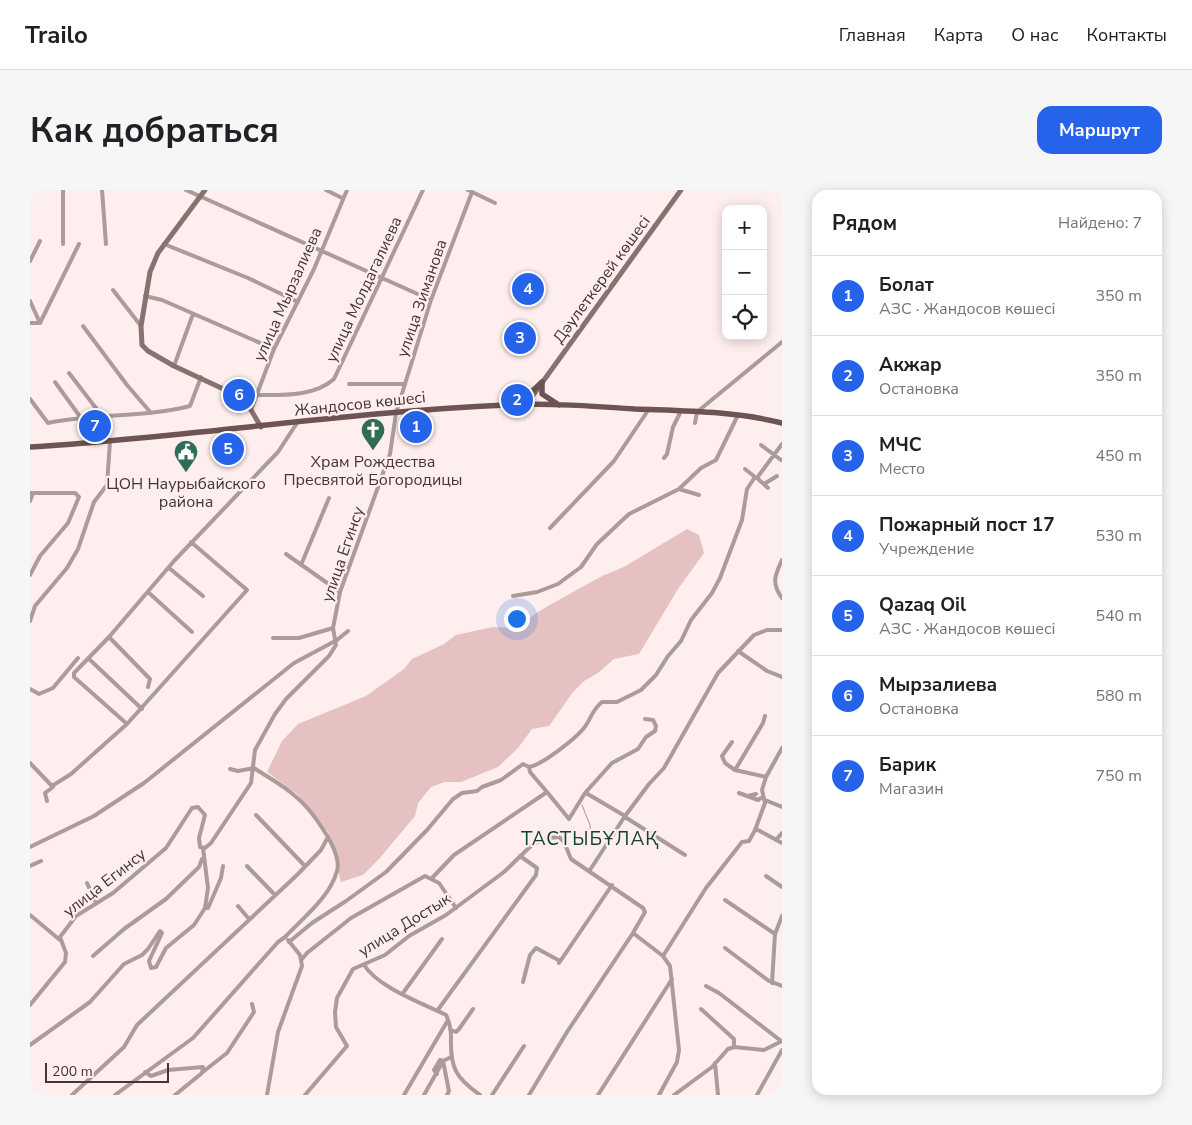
<!DOCTYPE html>
<html lang="ru">
<meta charset="utf-8">
<style>
body{margin:0;font-family:"Nunito Sans",sans-serif;background:#f6f6f6;color:#202124}
.controls{position:absolute;right:15px;top:15px;display:grid;overflow:hidden;border-radius:10px;box-shadow:0 2px 12px #0003}
.controls button{width:45px;height:45px;display:grid;place-items:center;padding:0;border:0;border-bottom:1px solid #e0e0e0;background:#fff;color:#202124;font:25px sans-serif}
.scale{position:absolute;left:15px;bottom:12px;width:124px;box-sizing:border-box;padding-left:5px;border:2px solid #443536;border-top:0;font-size:14px;line-height:18px;white-space:nowrap;color:#443536;-webkit-text-stroke:4px #feeeee;paint-order:stroke}
.you{position:absolute;left:486px;top:428px;width:18px;height:18px;margin:-12px;border:4px solid #fff;border-radius:50%;background:#1a73e8;box-shadow:0 0 0 8px #1a73e833}
.badge{display:grid;place-items:center;width:32px;height:32px;border-radius:50%;background:#2563eb;color:#fff;font-size:16px;font-weight:700}
.pin{position:absolute;translate:-50% -50%;border:2px solid #fff;box-shadow:0 1px 5px #0006}
.list{margin:0;padding:0;list-style:none}
h2{display:flex;justify-content:space-between;align-items:center;height:65px;margin:0;padding:0 20px;font-size:21px}
h2 small{font-size:16px;font-weight:400;color:#757577}
.list li{display:grid;grid-template-columns:32px 1fr auto;gap:15px;align-items:center;box-sizing:border-box;height:80px;padding:0 20px;border-top:1px solid #e0e0e0}
.list b{display:block;font-size:19px;white-space:nowrap}
.list p{margin:0;font-size:16px;white-space:nowrap;color:#757577}
.list em{font-size:16px;font-style:normal;color:#757577}
.icon{flex:none;width:28px;height:28px;fill:none;stroke:currentColor;stroke-width:2;stroke-linecap:round;stroke-linejoin:round}
.map{position:relative;flex:none;width:752px;height:905px;overflow:hidden;border-radius:15px}
header{display:flex;align-items:center;gap:30px;box-sizing:border-box;height:70px;padding:0 25px;background:#fff;border-bottom:1px solid #e0e0e0}
header strong{font-size:24px}
nav{display:flex;gap:28px;margin-inline-start:auto;font-size:18px}
.intro{display:flex;align-items:center;justify-content:space-between;box-sizing:border-box;height:120px;padding:0 30px}
h1{margin:0;font-size:35px}
.button{padding:12px 22px;border-radius:15px;background:#2563eb;color:#fff;font-size:18px;font-weight:700}
main{display:flex;gap:30px;padding:0 30px}
aside{flex:1;background:#fff;border-radius:15px;box-shadow:0 2px 12px #0003}
.map>svg:first-child{display:block}
</style>
<header>
<strong>Trailo</strong>
<nav><a>Главная</a><a>Карта</a><a>О нас</a><a>Контакты</a></nav>
</header>
<div class="intro"><h1>Как добраться</h1><a class="button">Маршрут</a></div>
<main>
<div class="map">
<svg width="752" height="905" viewBox="0 0 752 905">
<rect width="100%" height="100%" fill="#feeeee"/>
<path fill="#e6c1c1" d="M657,339L669,345L674,363L648,399L609,464L584,469L568,483L554,491L543,502L519,536L502,539L488,558L468,577L431,592H415L401,597L388,613L385,626L349,669L333,685L311,692L298,642L267,604L237,582L252,551L268,534L336,506L374,479L382,469L414,454L426,445L463,437L484,438L516,417L572,386L594,377Z"/>
<g fill="none" stroke-linecap="round" stroke-linejoin="round">
<path stroke="#be898a" stroke-width="1" d="M552,615L560,635L561,650"/>
<path stroke="#ab9b9b" stroke-width="4" d="M72,0L76,54
M156,0L401,110
M296,0L312,8
M438,0L465,13
M33,54V0
M134,54L218,88L268,112
M0,71L10,51
M83,100L111,136
M115,106L132,110L244,159
M0,111L10,133
M0,133H10L49,54
M53,136L97,195L121,223
M144,176L163,124
M39,183L72,226
M25,192L51,228
M319,194H375
M226,205C252,205 284,207 304,189L393,0
M0,209L18,233C65,223 114,228 160,216L171,187
M221,220L244,159L284,79L317,0
M665,233L667,222L752,152
M731,255L751,270
M634,268L637,264L643,237L651,221
M715,279L725,287
M727,288L738,298
M734,294L747,286
M649,299L669,305
M0,303H45L49,307L38,333L10,366L0,385
M0,311L3,303
M520,338L584,271L619,219
M256,364L310,402
M752,370C745,385 741,393 752,408
M271,375L299,308
M139,378L173,406
M118,402L162,442
M483,406L507,402L528,394L551,377L567,354L599,324L649,299L671,278L686,270L708,225
M0,431L5,416L37,378L48,359L64,312L77,295L80,251
M79,447L144,371L248,262L267,233
M243,448H269L303,438
M708,461L737,481L752,487
M58,468L112,519
M0,499L9,504L23,498L48,468
M97,534L44,487V483L79,447L120,489L118,497
M702,552L692,566L695,573L705,580
M0,573L22,596L41,584L97,534L217,400L161,352
M499,577L500,582L517,602
M736,587L752,558
M556,603L595,626
M709,603L728,610L731,608
M718,606L726,604
M735,610L752,617
M17,611L15,603L23,597
M226,625L275,676
M595,627L655,665
M726,639L752,653
M746,650L752,643
M0,657L64,626L114,593L264,473L307,450L318,441
M0,676L11,671
M217,676L245,705
M560,680L595,626L619,594L634,578L688,483L724,445L737,440H752
M736,686L752,697
M402,688L424,665L517,602L539,629L555,603L582,573L608,559L616,547L625,541L626,536L623,530L615,529
M57,693L66,713
M695,710L745,744
M208,716L219,729
M175,718H178L191,688L193,676
M0,725L30,750
M259,752L282,733L316,711L356,682L397,640L423,609L432,603L447,601L452,597L471,590L493,574L499,577C512,575 545,549 554,538C561,529 562,520 572,512H587L611,500L626,485L638,466L651,451L661,430L682,403L690,388L712,330L717,299L725,287L727,288L752,254
M695,758L739,791L752,796
M63,766L94,739L136,709L169,677L172,669
M633,766L676,698L712,652L719,651L725,640L735,613L732,600L736,587L705,580L733,533L735,526
M272,769L277,763L321,728L395,686L409,693L426,718
M529,773L582,695
M334,775C349,798 392,813 416,825C420,833 421,840 421,848C420,878 426,888 450,905
M493,792L500,765L506,758L530,771
M742,793L745,744L752,726
M676,796L689,803L751,851
M373,803L412,749
M0,815L35,772L36,763L30,747L46,726L83,703L136,658L162,618L168,617L175,625L169,648L170,657L175,658L181,653L221,593L225,560L245,524L256,509L299,466L306,455L303,438L310,402L360,264L366,223L401,110L442,2
M671,819L704,849V857
M407,821L506,685L507,678L490,666
M421,840L426,842L429,839L443,819
M0,855L60,812L94,774L112,765L118,759L130,741L132,743L119,771L121,778L126,777L136,758L164,735L175,718L178,698L173,658
M685,873L688,905
M174,881L197,863L224,822L222,814
M115,882L121,886L138,880L173,877L172,883L145,905
M407,884L404,880L410,870L413,871
M42,905L94,857L107,835L268,684L291,660L298,647
M85,905L163,848L248,752L255,747C274,727 300,707 307,681C313,661 280,618 265,606C253,595 237,587 224,578L208,581L200,579
M237,905L248,842L272,776L270,765L258,750
M275,905L317,856L306,837L305,822L307,808L323,779L355,765L379,746L416,725L474,682L503,654L519,648L529,647L534,652L541,669L613,718L615,722L603,743L633,766L640,776L649,860L647,872L629,905
M374,905L418,830
M394,905L412,873
M417,905L419,901L413,871L421,867
M462,905L494,856
M499,905L537,842L603,743
M568,905L642,789
M644,905L682,877L698,859L704,857L734,860L752,851
M727,905L752,860"/>
<path stroke="#877171" stroke-width="5" d="M175,0L128,63L120,82L111,136L112,155L118,161L144,176L202,203L221,220L231,237
M496,215L651,0"/>
<path stroke="#6e5354" stroke-width="5.5" d="M512,192V204L529,215
M481,214L494,209L512,192
M0,257C159,247 317,222 476,215C519,213 562,216 605,219C654,221 704,221 752,233"/>
</g>
<defs>
<symbol id="church-pin" viewBox="-11 -11 22 30"><path d="M0 17L-7.5 6A9.5 9.5 0 1 1 7.5 6Z" fill="#316c56" stroke="#feeeee"/><path d="M-1.2-6h2.4v3.5h3.3v2.4h-3.3V6h-2.4V-.1h-3.3v-2.4h3.3Z" fill="#fff"/></symbol>
<symbol id="civic-pin" viewBox="-11 -11 22 30"><path d="M0 17L-7.5 6A9.5 9.5 0 1 1 7.5 6Z" fill="#316c56" stroke="#feeeee"/><path d="M-.6-6.5H3V-4.5H.6V-3L4-1V1h2V6H-6V1h2V-1L-.6-3ZM-1.2 2.5V6h2.4V2.5Z" fill="#fff"/></symbol>
</defs>
<g fill-rule="evenodd">
<use href="#church-pin" x="329" y="226" width="28" height="38"/>
<use href="#civic-pin" x="142" y="248" width="28" height="38"/>
</g>
<g text-anchor="middle" stroke-width="4.5" stroke-linejoin="round" paint-order="stroke">
<g font-size="16" fill="#443536" stroke="#feeeee">
<text transform="translate(571 89) rotate(-54)" y="6">Дәулеткерей көшесі</text>
<text transform="translate(333 99) rotate(-65)" y="6">улица Молдагалиева</text>
<text transform="translate(257 104) rotate(-66)" y="6">улица Мырзалиева</text>
<text transform="translate(391 108) rotate(-71)" y="6">улица Зиманова</text>
<text transform="translate(330 213) rotate(-6)" y="6">Жандосов көшесі</text>
<text transform="translate(312 364) rotate(-71)" y="6">улица Егинсу</text>
<text transform="translate(74 692) rotate(-38)" y="6">улица Егинсу</text>
<text transform="translate(374 734) rotate(-32)" y="6">улица Достык</text>
</g>
<g font-size="16" fill="#443536" stroke="#feeeee">
<text x="343" y="277">Храм Рождества<tspan x="343" dy="18">Пресвятой Богородицы</tspan></text>
<text x="156" y="299">ЦОН Наурыбайского<tspan x="156" dy="18">района</tspan></text>
</g>
<g font-size="19" letter-spacing="1" fill="#114231" stroke="#feeeee">
<text x="560" y="655">ТАСТЫБҰЛАҚ</text>
</g>
</g>
</svg>
<div class="controls">
<button>+</button>
<button>−</button>
<button><svg class="icon" aria-label="locate" viewBox="0 0 24 24"><circle cx="12" cy="12" r="6"/><path d="M12 2v4M12 18v4M2 12h4M18 12h4"/></svg></button>
</div>
<div class="scale">200 m</div>
<div class="you"></div>
<div class="pin badge" style="left:386px;top:237px">1</div>
<div class="pin badge" style="left:487px;top:210px">2</div>
<div class="pin badge" style="left:490px;top:148px">3</div>
<div class="pin badge" style="left:498px;top:99px">4</div>
<div class="pin badge" style="left:198px;top:259px">5</div>
<div class="pin badge" style="left:209px;top:205px">6</div>
<div class="pin badge" style="left:65px;top:236px">7</div>
</div>
<aside>
<h2>Рядом<small>Найдено: 7</small></h2>
<ul class="list">
<li><span class="badge">1</span><div><b>Болат</b><p>АЗС · Жандосов көшесі</p></div><em>350 m</em></li>
<li><span class="badge">2</span><div><b>Акжар</b><p>Остановка</p></div><em>350 m</em></li>
<li><span class="badge">3</span><div><b>МЧС</b><p>Место</p></div><em>450 m</em></li>
<li><span class="badge">4</span><div><b>Пожарный пост 17</b><p>Учреждение</p></div><em>530 m</em></li>
<li><span class="badge">5</span><div><b>Qazaq Oil</b><p>АЗС · Жандосов көшесі</p></div><em>540 m</em></li>
<li><span class="badge">6</span><div><b>Мырзалиева</b><p>Остановка</p></div><em>580 m</em></li>
<li><span class="badge">7</span><div><b>Барик</b><p>Магазин</p></div><em>750 m</em></li>
</ul>
</aside>
</main>
